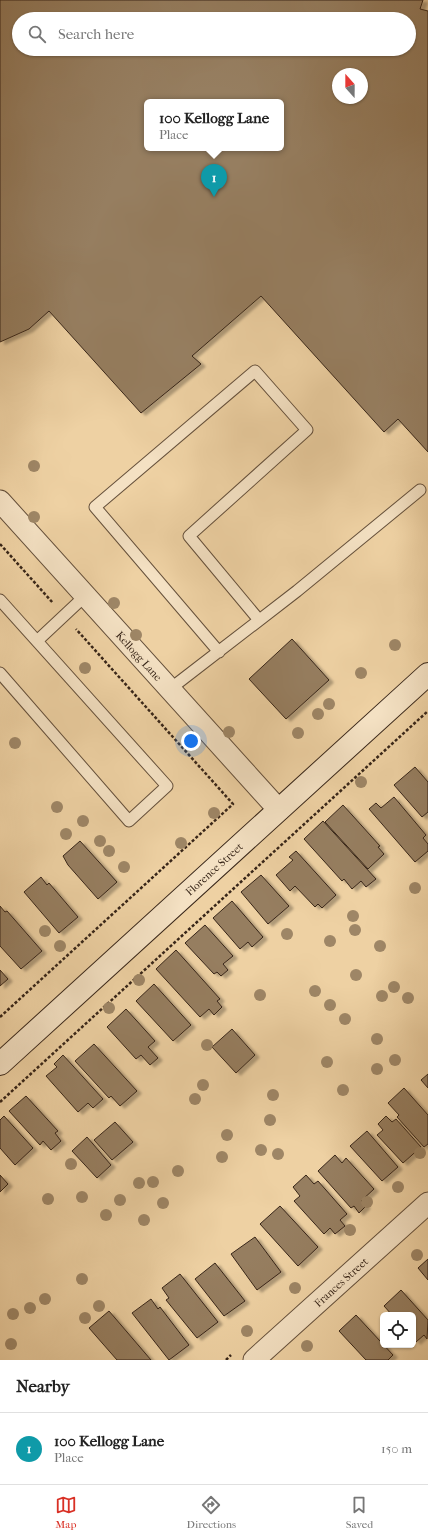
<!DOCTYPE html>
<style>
body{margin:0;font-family:"IM FELL French Canon",serif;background:#f6f6f6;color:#222}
.controls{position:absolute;right:12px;bottom:12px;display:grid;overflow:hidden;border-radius:6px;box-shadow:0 1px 3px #0004}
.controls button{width:36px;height:36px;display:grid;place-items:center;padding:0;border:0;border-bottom:1px solid #e0e0e0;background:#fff;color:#222;font:20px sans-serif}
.compass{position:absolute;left:332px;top:68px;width:36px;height:36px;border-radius:50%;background:#fff;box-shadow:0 1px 3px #0004;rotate:339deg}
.you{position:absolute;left:191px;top:741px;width:14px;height:14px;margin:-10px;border:3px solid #fff;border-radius:50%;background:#1a73e8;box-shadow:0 0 0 6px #1a73e833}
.badge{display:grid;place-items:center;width:26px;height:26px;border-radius:50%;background:#d93025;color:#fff;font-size:13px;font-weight:700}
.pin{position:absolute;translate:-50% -33px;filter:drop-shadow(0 1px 2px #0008)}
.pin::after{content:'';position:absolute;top:21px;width:14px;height:12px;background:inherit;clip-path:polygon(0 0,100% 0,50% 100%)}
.popup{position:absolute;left:144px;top:99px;width:140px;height:52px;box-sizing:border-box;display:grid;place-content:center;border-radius:6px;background:#fff;filter:drop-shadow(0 1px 3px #0005);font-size:13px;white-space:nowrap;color:#767676}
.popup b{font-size:15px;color:#222}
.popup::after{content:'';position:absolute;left:50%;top:100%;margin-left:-8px;border:8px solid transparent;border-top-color:#fff}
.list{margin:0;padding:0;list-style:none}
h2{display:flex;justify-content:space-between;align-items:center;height:52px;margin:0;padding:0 16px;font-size:17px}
h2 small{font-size:13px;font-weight:400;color:#767676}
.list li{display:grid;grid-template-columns:26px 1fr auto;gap:12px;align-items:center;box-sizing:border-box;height:72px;padding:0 16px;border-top:1px solid #e0e0e0}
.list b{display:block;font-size:15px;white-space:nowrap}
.list p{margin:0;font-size:13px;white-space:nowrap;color:#767676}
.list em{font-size:13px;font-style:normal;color:#767676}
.icon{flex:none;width:22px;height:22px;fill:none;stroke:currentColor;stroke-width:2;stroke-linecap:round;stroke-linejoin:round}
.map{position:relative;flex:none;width:428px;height:1360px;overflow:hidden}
.search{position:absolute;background:#fff;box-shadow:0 1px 3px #0004;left:12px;right:12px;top:12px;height:44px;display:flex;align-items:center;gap:10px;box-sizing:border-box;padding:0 14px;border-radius:22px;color:#767676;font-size:15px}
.sheet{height:124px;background:#fff}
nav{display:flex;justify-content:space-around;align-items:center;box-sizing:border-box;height:56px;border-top:1px solid #e0e0e0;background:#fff;font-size:11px;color:#767676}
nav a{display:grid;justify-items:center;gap:2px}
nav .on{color:#d93025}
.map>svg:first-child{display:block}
</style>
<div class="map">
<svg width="428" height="1360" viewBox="0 0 428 1360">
<defs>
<filter id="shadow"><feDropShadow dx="4.5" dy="2.5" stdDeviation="1" flood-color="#0004"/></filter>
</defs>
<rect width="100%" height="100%" fill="#eed1a3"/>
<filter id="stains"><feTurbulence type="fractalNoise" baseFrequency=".005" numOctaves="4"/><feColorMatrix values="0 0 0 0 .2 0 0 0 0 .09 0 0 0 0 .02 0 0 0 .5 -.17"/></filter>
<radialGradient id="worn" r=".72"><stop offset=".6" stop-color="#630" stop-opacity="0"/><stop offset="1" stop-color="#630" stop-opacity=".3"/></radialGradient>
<path fill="#967e60" stroke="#372518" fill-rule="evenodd" filter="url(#shadow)" d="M0,0H423L420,9L428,11V452L398,419L384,432L261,296L192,356L201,364L141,413L49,311L29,329L0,342ZM19,19H409V49H19ZM338,74H362V98H338ZM147,102H281V148H147Z
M292,639L329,680L286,719L249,679Z
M415,767L428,782V812L422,817L394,785Z
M394,797L426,835L423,838L428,844V851L415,862L369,809L376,803L381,808Z
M343,805L380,846L378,847L384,854L368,869L325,822Z
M323,821L376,879L366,887L361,881L352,889L344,879L342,881L304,839Z
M80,841L117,882L98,899L68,865L63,856Z
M296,851L336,895L322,908L318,904L315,907L295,886L290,891L276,875L293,860L289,857Z
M261,875L289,906L268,924L241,892Z
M41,877L47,885L49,883L78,917L59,933L24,892Z
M232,901L263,937L252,947L248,942L240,949L213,918Z
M0,906L5,912L7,911L42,951L21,969L0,946Z
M205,925L233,956L223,964L228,970L221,976L217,972L214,974L185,943Z
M176,950L220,999L217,1001L222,1007L214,1015L209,1009L200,1017L156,969Z
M0,970L8,979L0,986Z
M154,984L191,1025L173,1041L136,1001Z
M126,1009L155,1041L148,1047L158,1058L150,1065L141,1055L136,1059L107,1027Z
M232,1029L255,1055L236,1073L212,1047Z
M94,1044L137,1091L120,1106L111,1096L109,1098L75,1061Z
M63,1055L103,1099L93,1108L88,1103L78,1112L46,1076L57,1067L54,1064Z
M428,1074V1088L421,1080Z
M404,1088L428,1115V1144L424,1147L397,1117L399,1115L388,1103Z
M26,1096L58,1131L55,1133L61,1141L51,1150L43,1141L40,1145L9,1111Z
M4,1116L33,1148L15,1165L0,1148V1120Z
M386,1116L392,1122L396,1119L421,1147L403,1163L377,1135L383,1130L378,1124Z
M115,1122L133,1142L112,1160L94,1140Z
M367,1131L398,1167L382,1181L350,1146Z
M87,1137L111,1165L97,1178L72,1151Z
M335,1155L342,1163L346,1158L374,1189L361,1201L366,1206L359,1213L354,1206L351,1208L318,1171Z
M0,1175L8,1184L0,1192Z
M306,1175L314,1184L318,1181L347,1214L340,1220L345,1226L335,1234L330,1228L324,1234L294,1201L300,1196L293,1187Z
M280,1206L318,1247L298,1266L260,1224Z
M255,1237L281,1272L257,1290L231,1254Z
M428,1259V1280L418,1268Z
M215,1263L245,1301L224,1316L195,1279Z
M180,1274L218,1322L197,1338L166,1300L169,1298L162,1288Z
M401,1290L428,1320L427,1339L424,1335L416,1342L413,1338V1315H392L384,1306Z
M151,1299L158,1309L160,1307L189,1345L169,1360L132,1313Z
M109,1311L151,1360H117L89,1328Z
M356,1315L393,1355L388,1360H366L339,1331Z"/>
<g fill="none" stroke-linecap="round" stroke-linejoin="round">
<defs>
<path id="service" d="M0,600L167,786L129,821L0,673
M37,641L85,596
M219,652L95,507L255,371L307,430L189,536L259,620
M170,689L297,591L420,490"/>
<path id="minor" d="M0,501L279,810
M254,1360L428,1203"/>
<path id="secondary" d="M0,1064L428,674"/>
</defs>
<use href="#service" stroke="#65503b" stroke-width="13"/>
<use href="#minor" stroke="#65503b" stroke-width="23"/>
<use href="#secondary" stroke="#372518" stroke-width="24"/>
<path stroke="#372518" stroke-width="2.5" stroke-dasharray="3 2" stroke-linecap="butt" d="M0,544L53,603
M0,1017L233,804L76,629
M0,1102L428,711
M226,1360L231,1355"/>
<use href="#service" stroke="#f4e1c3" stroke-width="11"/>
<use href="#minor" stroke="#f4e1c3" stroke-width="21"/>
<use href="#secondary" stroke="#f4e1c3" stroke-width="22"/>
</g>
<g fill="#9e8666">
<circle cx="34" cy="466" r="6"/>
<circle cx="34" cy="517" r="6"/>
<circle cx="114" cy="603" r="6"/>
<circle cx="136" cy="635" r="6"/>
<circle cx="395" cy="645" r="6"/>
<circle cx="85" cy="668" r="6"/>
<circle cx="361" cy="673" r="6"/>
<circle cx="329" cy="704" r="6"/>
<circle cx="318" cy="714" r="6"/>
<circle cx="229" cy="732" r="6"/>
<circle cx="298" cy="733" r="6"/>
<circle cx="15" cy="743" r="6"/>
<circle cx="361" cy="782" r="6"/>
<circle cx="57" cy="807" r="6"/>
<circle cx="214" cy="813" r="6"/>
<circle cx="83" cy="821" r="6"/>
<circle cx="66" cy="834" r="6"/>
<circle cx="100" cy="841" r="6"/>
<circle cx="181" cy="843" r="6"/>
<circle cx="109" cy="851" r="6"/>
<circle cx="124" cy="867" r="6"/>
<circle cx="415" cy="888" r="6"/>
<circle cx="353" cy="916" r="6"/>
<circle cx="355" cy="930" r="6"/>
<circle cx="45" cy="931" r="6"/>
<circle cx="287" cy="934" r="6"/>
<circle cx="330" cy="941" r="6"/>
<circle cx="60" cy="946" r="6"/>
<circle cx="380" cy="946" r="6"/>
<circle cx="356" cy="975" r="6"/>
<circle cx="139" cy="980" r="6"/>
<circle cx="394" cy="987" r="6"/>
<circle cx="315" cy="991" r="6"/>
<circle cx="260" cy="995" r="6"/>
<circle cx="382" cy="996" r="6"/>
<circle cx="408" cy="998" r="6"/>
<circle cx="330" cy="1005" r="6"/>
<circle cx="109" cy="1008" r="6"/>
<circle cx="345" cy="1019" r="6"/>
<circle cx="377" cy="1039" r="6"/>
<circle cx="207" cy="1045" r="6"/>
<circle cx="395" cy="1060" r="6"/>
<circle cx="327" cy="1062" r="6"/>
<circle cx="377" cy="1069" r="6"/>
<circle cx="203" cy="1085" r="6"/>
<circle cx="343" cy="1090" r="6"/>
<circle cx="273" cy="1095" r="6"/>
<circle cx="195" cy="1099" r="6"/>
<circle cx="270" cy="1120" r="6"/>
<circle cx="227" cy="1135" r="6"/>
<circle cx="261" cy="1150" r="6"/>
<circle cx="420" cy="1153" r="6"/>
<circle cx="278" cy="1154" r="6"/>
<circle cx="222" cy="1157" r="6"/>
<circle cx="71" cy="1164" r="6"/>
<circle cx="178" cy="1171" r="6"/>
<circle cx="153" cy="1182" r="6"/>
<circle cx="139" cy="1183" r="6"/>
<circle cx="398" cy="1187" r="6"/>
<circle cx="82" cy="1197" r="6"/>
<circle cx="48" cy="1199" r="6"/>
<circle cx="120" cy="1200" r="6"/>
<circle cx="367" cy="1202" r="6"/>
<circle cx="163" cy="1203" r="6"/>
<circle cx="106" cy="1215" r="6"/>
<circle cx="144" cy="1220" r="6"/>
<circle cx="350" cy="1230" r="6"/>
<circle cx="417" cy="1255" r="6"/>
<circle cx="82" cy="1279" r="6"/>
<circle cx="295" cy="1288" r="6"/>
<circle cx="45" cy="1299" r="6"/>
<circle cx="99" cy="1306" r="6"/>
<circle cx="30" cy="1308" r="6"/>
<circle cx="13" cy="1314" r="6"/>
<circle cx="85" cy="1318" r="6"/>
<circle cx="247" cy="1331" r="6"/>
<circle cx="11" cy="1344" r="6"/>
<circle cx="307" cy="1346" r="6"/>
</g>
<g text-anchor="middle" stroke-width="3" stroke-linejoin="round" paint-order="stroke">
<g font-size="11" fill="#372518" stroke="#f4e1c3">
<text transform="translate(139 656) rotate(48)" y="4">Kellogg Lane</text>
<text transform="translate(214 869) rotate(-42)" y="4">Florence Street</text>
<text transform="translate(341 1282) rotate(-42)" y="4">Frances Street</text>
</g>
</g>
<rect width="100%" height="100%" filter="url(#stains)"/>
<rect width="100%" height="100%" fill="url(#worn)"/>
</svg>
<div class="controls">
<button><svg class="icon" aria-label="locate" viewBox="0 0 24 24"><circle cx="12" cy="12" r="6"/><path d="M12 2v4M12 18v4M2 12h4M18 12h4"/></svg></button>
</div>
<svg class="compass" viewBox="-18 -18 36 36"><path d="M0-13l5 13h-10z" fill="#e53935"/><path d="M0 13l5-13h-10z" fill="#767676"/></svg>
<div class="you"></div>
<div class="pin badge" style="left:214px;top:197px;background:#0f9aa8">1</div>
<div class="popup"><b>100 Kellogg Lane</b>Place</div>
<div class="search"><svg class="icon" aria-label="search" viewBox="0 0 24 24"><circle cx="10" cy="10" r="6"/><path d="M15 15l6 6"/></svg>Search here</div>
</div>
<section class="sheet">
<h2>Nearby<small></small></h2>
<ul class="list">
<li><span class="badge" style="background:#0f9aa8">1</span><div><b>100 Kellogg Lane</b><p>Place</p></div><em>150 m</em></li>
</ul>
</section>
<nav>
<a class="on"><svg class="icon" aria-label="map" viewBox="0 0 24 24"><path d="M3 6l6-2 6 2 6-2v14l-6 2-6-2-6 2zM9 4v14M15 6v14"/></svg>Map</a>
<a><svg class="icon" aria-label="directions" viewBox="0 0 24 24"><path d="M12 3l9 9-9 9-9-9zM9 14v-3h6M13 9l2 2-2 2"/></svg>Directions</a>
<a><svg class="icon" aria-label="saved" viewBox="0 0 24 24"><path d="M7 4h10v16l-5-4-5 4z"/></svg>Saved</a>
</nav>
